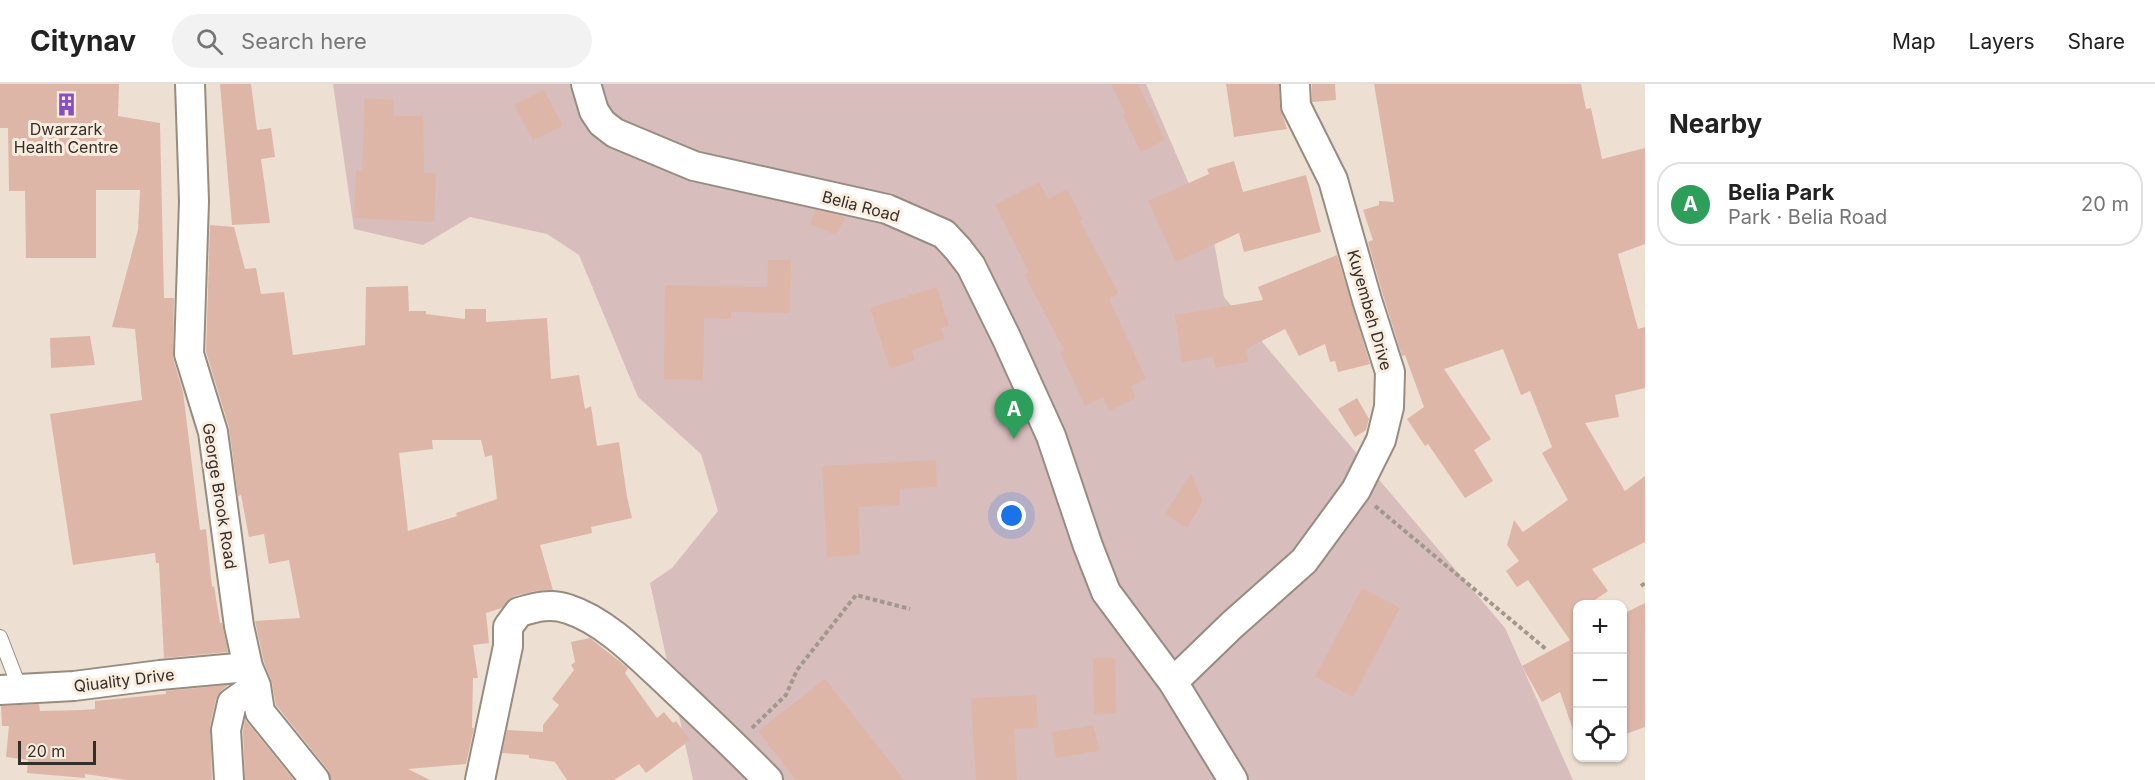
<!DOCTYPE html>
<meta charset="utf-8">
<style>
body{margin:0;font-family:Inter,sans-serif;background:#f2f2f2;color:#222}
.controls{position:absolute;right:18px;bottom:18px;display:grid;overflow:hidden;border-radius:12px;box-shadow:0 2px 4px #0004}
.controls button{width:54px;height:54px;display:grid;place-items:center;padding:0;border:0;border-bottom:2px solid #e0e0e0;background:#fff;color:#222;font:30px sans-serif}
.scale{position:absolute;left:18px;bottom:15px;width:78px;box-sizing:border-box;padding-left:6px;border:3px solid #342e29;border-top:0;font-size:16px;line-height:21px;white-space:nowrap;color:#342e29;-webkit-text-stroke:4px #faeddf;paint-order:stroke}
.you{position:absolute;left:1012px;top:432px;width:21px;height:21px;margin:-15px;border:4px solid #fff;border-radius:50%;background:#1a73e8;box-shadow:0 0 0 9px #1a73e833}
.badge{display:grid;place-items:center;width:39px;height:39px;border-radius:50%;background:#2563eb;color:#fff;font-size:20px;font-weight:700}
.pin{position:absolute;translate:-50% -50px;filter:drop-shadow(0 2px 3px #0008)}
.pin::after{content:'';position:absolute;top:32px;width:21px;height:18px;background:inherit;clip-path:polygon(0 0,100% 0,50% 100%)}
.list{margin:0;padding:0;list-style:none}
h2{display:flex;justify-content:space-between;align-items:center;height:78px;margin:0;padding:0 24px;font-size:26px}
h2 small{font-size:20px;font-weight:400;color:#767676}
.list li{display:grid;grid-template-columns:39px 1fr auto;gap:18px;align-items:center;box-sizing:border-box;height:84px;margin:0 12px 12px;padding:0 12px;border:2px solid #e0e0e0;border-radius:24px}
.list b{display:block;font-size:22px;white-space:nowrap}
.list p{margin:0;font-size:20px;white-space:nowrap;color:#767676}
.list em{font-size:20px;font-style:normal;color:#767676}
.icon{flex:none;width:33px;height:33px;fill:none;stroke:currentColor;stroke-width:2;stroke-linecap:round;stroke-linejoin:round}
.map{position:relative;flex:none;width:1645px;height:696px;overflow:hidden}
header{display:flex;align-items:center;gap:36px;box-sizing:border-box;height:84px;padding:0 30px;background:#fff;border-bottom:2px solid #e0e0e0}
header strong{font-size:28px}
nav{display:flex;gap:33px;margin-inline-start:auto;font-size:21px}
.search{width:420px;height:54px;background:#f2f2f2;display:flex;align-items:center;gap:15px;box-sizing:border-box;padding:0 21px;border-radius:33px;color:#767676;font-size:22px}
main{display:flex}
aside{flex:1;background:#fff}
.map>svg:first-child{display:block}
</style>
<header>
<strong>Citynav</strong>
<div class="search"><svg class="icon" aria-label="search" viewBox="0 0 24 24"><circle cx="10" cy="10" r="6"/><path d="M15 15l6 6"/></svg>Search here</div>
<nav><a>Map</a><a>Layers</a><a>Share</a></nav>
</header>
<main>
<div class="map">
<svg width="1645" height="696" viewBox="0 0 1645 696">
<rect width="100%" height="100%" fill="#ede0d2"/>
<path fill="#d8bdbd" d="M333,0H1146L1214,158L1224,213L1505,544L1573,696H693L650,499L672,484L718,427L701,370L638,313L579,171L547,150L470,133L423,161L354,145Z"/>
<path fill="#ddb6a7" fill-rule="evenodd" d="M0,0H119L118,32L160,39L164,214H174L173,274L183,308L200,446L206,445L212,503L214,502L220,539H222L228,568L164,574L159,479H156L155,469L73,481L50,330L142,316L135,245L112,243L138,146L140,106H96V174H26L25,107H9L8,44H0Z
M220,0H251L257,46L271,44L275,73L261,75L270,139L232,141Z
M1111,0H1138L1165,56L1141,68L1123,31L1126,30Z
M1226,0H1279L1280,23L1287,45L1234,53Z
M1312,0H1335L1336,16L1312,18Z
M1374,0H1581L1586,25L1591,24L1602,75L1645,64V160L1618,170L1638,245L1645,243V304L1615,311L1619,333L1585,339L1625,407L1645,392V458L1592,485L1608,507L1589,520H1578V649H1574L1560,608L1542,618L1522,582L1570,556L1528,496L1517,503L1506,487L1519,477L1507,461L1514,436L1523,448L1568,416L1542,369L1552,363L1530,307L1521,311L1503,265L1444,285L1491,355L1474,366L1493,397L1465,414L1428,360L1425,362L1407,335L1424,323L1405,271L1402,272L1383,211L1368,158L1373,156L1363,126L1379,121V117L1394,118Z
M544,6L563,42L533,56L514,21Z
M365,14L394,16L393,32H423L424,89H436L434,138L354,134L356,87H362Z
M1234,77L1243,108L1306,91L1321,148L1244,168L1239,149L1176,178L1148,117L1209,90L1207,85Z
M1039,98L1048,115L1067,105L1083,136L1080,137L1119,210L1109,215L1146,295L1131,302L1136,314L1109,327L1103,313L1085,322L1060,268L1064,266L1024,190L1029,188L995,121Z
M816,126L845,133L836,151L810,140Z
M210,141L234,143L245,185L256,184L261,210L284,208L293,271L365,261L366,203L408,202L409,227H426V230L465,235V225H486V238L547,234L551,295L579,291L585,325L591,322L597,362L619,358L627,413L632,434L591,443L592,449L540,461L553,506L535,507L514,512L502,524L486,529L489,559L473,561L478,594H473L472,644H474L466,680L408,685L430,696H331L328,686L276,621L272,599L264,578L255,537L300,534L289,476L269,480L264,450L249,453L241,411L238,412L229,343L206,268ZM432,356H481L485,373L492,371L497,415L456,429L457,432L408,447L399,369L433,365Z
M1337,171L1370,280L1338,288L1335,277L1330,278L1325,260L1299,272L1285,245L1246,265L1248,278L1215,284L1213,273L1182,278L1175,231L1263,216L1258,203Z
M768,176H791L790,229L731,228V235L704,234L703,296L664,295L665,201L767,203Z
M937,203L949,242L941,244L944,255L912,266L915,276L890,285L870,224Z
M90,252L95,281L51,284L50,254Z
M1357,314L1369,335L1366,346L1355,353L1338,325Z
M936,376L937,403L899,405L900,421L858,423L860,471L827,473L822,382Z
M1191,390L1203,417L1187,444L1165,430Z
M1362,504L1400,524L1353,613L1315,593Z
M1645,519V643L1623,651V530Z
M590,554L628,584L625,589L657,634L664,628L673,639L676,637L690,656L646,689L639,680L614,696H567L555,678L529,674V671L502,669L507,646L543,648V641L559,621L552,615L574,586L571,581L575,578L571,558Z
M1093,574H1115L1116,629L1094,630Z
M825,595L904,696H796L758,647Z
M228,601L222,606L216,615L210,642L212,696H127L85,690V694L27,689L28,676L6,673L9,642H2L1,622L39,620L40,627L83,626L95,625V617L166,610V607Z
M1036,611L1038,644L1014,645L1017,696H976L971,614Z
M245,635L247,638L294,696H245L243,647Z
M1094,641L1099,667L1056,674L1052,648Z"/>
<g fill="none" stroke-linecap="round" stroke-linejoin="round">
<defs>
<path id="lane" d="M0,553L20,605"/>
<path id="street" d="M190,0L194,117L189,270L213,348L239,542L248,583L256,602L260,628L315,696
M586,0L594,27L602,39L615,49L694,82L887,125L944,150L958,165L971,182L1006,253L1051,352L1088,462L1106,508L1173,598L1233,696
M1173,598L1232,541L1304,477L1356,406L1381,356L1389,323L1390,288L1367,216L1333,96L1296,22L1295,0
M0,606L74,602L160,591L248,583
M229,696L226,646L232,619L256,602
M480,696L508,562V543L519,528C536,523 551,519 568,525C606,537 641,574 670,601C703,632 736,663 768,696"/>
</defs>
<use href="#lane" stroke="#988c80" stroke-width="16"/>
<use href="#street" stroke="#988c80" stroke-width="32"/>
<path stroke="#a1978c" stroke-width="4" stroke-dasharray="4.5 3" stroke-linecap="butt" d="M1375,422L1547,566
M1641,502L1645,499
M752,644L786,611L797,586L856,511L910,525"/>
<use href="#lane" stroke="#fff" stroke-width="14"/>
<use href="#street" stroke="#fff" stroke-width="28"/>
</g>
<defs>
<symbol id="building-bare" viewBox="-9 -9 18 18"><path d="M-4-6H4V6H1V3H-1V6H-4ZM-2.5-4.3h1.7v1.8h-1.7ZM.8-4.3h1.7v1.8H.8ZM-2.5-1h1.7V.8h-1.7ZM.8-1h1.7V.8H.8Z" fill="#894ec5" stroke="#faeddf" stroke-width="2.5" paint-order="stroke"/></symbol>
</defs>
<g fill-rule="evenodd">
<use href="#building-bare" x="50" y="4" width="33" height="33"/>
</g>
<g text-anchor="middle" stroke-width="6" stroke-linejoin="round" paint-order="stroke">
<g font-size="16" fill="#342e29" stroke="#faeddf">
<text x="66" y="51">Dwarzark<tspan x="66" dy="18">Health Centre</tspan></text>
</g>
<g font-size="16" fill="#342e29" stroke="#faeddf">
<text transform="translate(861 122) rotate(15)" y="6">Belia Road</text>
<text transform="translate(1370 226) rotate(74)" y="6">Kuyembeh Drive</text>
<text transform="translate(220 412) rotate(81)" y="6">George Brook Road</text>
<text transform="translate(124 596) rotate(-7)" y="6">Qiuality Drive</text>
</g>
</g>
</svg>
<div class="controls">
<button>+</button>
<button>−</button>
<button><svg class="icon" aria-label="locate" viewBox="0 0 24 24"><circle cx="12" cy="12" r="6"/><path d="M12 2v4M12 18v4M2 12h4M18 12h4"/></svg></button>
</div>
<div class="scale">20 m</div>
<div class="you"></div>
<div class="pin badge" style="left:1014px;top:355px;background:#2e9e5b">A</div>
</div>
<aside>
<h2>Nearby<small></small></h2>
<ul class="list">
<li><span class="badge" style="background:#2e9e5b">A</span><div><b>Belia Park</b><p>Park · Belia Road</p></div><em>20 m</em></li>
</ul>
</aside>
</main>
